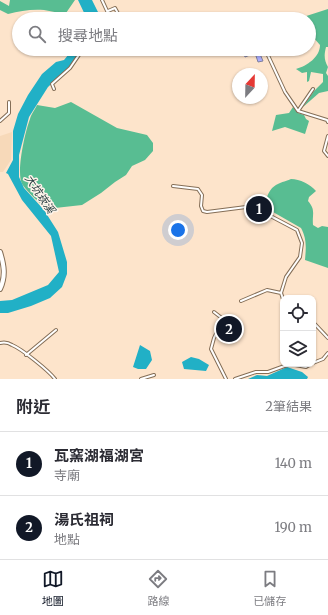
<!DOCTYPE html>
<html lang="zh-TW">
<meta charset="utf-8">
<style>
body{margin:0;font-family:Merriweather,"Noto Sans TC",serif;background:#f7f7f7;color:#2b2b33}
.controls{position:absolute;right:12px;bottom:12px;display:grid;overflow:hidden;border-radius:8px;box-shadow:0 1px 3px #0004}
.controls button{width:36px;height:36px;display:grid;place-items:center;padding:0;border:0;border-bottom:1px solid #e1e1e2;background:#fff;color:#2b2b33;font:20px sans-serif}
.compass{position:absolute;left:232px;top:68px;width:36px;height:36px;border-radius:50%;background:#fff;box-shadow:0 1px 3px #0004;rotate:22deg}
.you{position:absolute;left:178px;top:230px;width:14px;height:14px;margin:-10px;border:3px solid #fff;border-radius:50%;background:#1a73e8;box-shadow:0 0 0 6px #1a73e833}
.badge{display:grid;place-items:center;width:26px;height:26px;border-radius:50%;background:#111827;color:#fff;font-size:13px;font-weight:700}
.pin{position:absolute;translate:-50% -50%;border:2px solid #fff;box-shadow:0 1px 4px #0006}
.list{margin:0;padding:0;list-style:none}
h2{display:flex;justify-content:space-between;align-items:center;height:52px;margin:0;padding:0 16px;font-size:17px}
h2 small{font-size:13px;font-weight:400;color:#7c7c81}
.list li{display:grid;grid-template-columns:26px 1fr auto;gap:12px;align-items:center;box-sizing:border-box;height:64px;padding:0 16px;border-top:1px solid #e1e1e2}
.list b{display:block;font-size:15px;white-space:nowrap}
.list p{margin:0;font-size:13px;white-space:nowrap;color:#7c7c81}
.list em{font-size:13px;font-style:normal;color:#7c7c81}
.icon{flex:none;width:22px;height:22px;fill:none;stroke:currentColor;stroke-width:2;stroke-linecap:round;stroke-linejoin:round}
.map{position:relative;flex:none;width:328px;height:379px;overflow:hidden}
.search{position:absolute;background:#fff;box-shadow:0 1px 3px #0004;left:12px;right:12px;top:12px;height:44px;display:flex;align-items:center;gap:10px;box-sizing:border-box;padding:0 14px;border-radius:22px;color:#7c7c81;font-size:15px}
.sheet{height:180px;background:#fff}
nav{display:flex;justify-content:space-around;align-items:center;box-sizing:border-box;height:56px;border-top:1px solid #e1e1e2;background:#fff;font-size:11px;color:#7c7c81}
nav a{display:grid;justify-items:center;gap:2px}
nav .on{color:#111827}
.map>svg:first-child{display:block}
</style>
<div class="map">
<svg width="328" height="379" viewBox="0 0 328 379">
<rect width="100%" height="100%" fill="#fde4cb"/>
<path fill="#f7d9b9" d="M12,132L11,160L3,172H0V136Z"/>
<path fill="#58bd92" d="M10,0H75L66,13C58,13 51,11 44,10C31,9 20,11 8,14L0,10V1L9,6Z
M328,9V47H326C324,55 324,60 328,67L326,73L328,76V91L319,93L303,107L314,91L323,82V74L311,72L309,81L307,82V72L302,73L296,69C307,66 320,57 320,45L313,37L309,36V19H297Z
M71,102L117,128L147,135L153,143V151L145,160L132,166L126,175L115,182L101,193L82,205L46,209C38,201 28,193 22,184C16,172 25,132 30,119C31,114 35,110 37,105L55,108Z
M293,107L298,113L304,115L306,119L309,121L305,134L285,127L272,131L276,115L289,113Z
M291,179C300,179 310,184 316,191L309,197L308,201C316,210 312,214 313,225L318,228L322,226L328,227V268L305,260C306,248 307,239 301,228L266,208V205L260,197H267C272,184 278,184 291,179Z"/>
<path fill="#21b0c6" d="M78,0H92L99,14L98,19H87Z
M73,49H82L69,67L48,87L29,117L19,155V177L24,188L44,210L58,232L67,262V274L62,287L50,298L31,306L8,313H0V301L12,300L48,285L59,272L51,236L22,200L8,174L6,173L13,160V131L18,114L28,95L42,74L56,62L64,60Z
M140,345L150,351L152,360L146,369H138L133,367Z
M191,357L199,359L209,365L206,371L184,369L182,362Z
M287,367L302,372L308,377L307,379H248L257,375L267,376Z"/>
<path fill="#abadfe" stroke="#7f809d" d="M249,49H258L263,61L258,62L255,53L245,57L243,51Z
M225,320L239,324L234,339L220,334Z"/>
<g fill="none" stroke-linecap="round" stroke-linejoin="round">
<defs>
<path id="service" d="M102,0L108,13L103,19
M108,11L115,8L121,19
M248,15L249,19
M265,49L285,92L298,111L327,120L328,122
M54,89L52,84L70,68L83,49
M298,111L313,89
M0,121L9,113V102
M328,136L324,151L328,156
M173,186L198,189L202,195L201,206L203,211L207,212L254,206L261,211L297,230L302,243L300,257L286,277L281,293L283,299
M241,301L267,290L281,293
M214,312L223,319L214,338L211,349L226,379
M313,322L328,338
M0,343C4,342 9,343 12,345C22,349 49,371 55,379
M26,355L56,330
M313,363L323,359L328,353
M141,379L154,375
M235,379L256,372H268L290,364L306,367L311,364"/>
<path id="minor" d="M0,252C4,265 6,276 0,289"/>
</defs>
<use href="#service" stroke="#846e57" stroke-width="4"/>
<use href="#minor" stroke="#846e57" stroke-width="6"/>
<use href="#service" stroke="#fff" stroke-width="2"/>
<use href="#minor" stroke="#fff" stroke-width="4"/>
</g>
<g text-anchor="middle" stroke-width="3" stroke-linejoin="round" paint-order="stroke">
<g font-size="11" font-style="italic" fill="#1d3438" stroke="#fef4ea">
<text transform="translate(40 194) rotate(56)" y="4">大坑崁溪</text>
</g>
</g>
</svg>
<div class="controls">
<button><svg class="icon" aria-label="locate" viewBox="0 0 24 24"><circle cx="12" cy="12" r="6"/><path d="M12 2v4M12 18v4M2 12h4M18 12h4"/></svg></button>
<button><svg class="icon" aria-label="layers" viewBox="0 0 24 24"><path d="M12 4l9 5-9 5-9-5zM3 14l9 5 9-5"/></svg></button>
</div>
<svg class="compass" viewBox="-18 -18 36 36"><path d="M0-13l5 13h-10z" fill="#e53935"/><path d="M0 13l5-13h-10z" fill="#7c7c81"/></svg>
<div class="you"></div>
<div class="pin badge" style="left:259px;top:209px">1</div>
<div class="pin badge" style="left:229px;top:329px">2</div>
<div class="search"><svg class="icon" aria-label="search" viewBox="0 0 24 24"><circle cx="10" cy="10" r="6"/><path d="M15 15l6 6"/></svg>搜尋地點</div>
</div>
<section class="sheet">
<h2>附近<small>2筆結果</small></h2>
<ul class="list">
<li><span class="badge">1</span><div><b>瓦窯湖福湖宮</b><p>寺廟</p></div><em>140 m</em></li>
<li><span class="badge">2</span><div><b>湯氏祖祠</b><p>地點</p></div><em>190 m</em></li>
</ul>
</section>
<nav>
<a class="on"><svg class="icon" aria-label="map" viewBox="0 0 24 24"><path d="M3 6l6-2 6 2 6-2v14l-6 2-6-2-6 2zM9 4v14M15 6v14"/></svg>地圖</a>
<a><svg class="icon" aria-label="directions" viewBox="0 0 24 24"><path d="M12 3l9 9-9 9-9-9zM9 14v-3h6M13 9l2 2-2 2"/></svg>路線</a>
<a><svg class="icon" aria-label="saved" viewBox="0 0 24 24"><path d="M7 4h10v16l-5-4-5 4z"/></svg>已儲存</a>
</nav>
